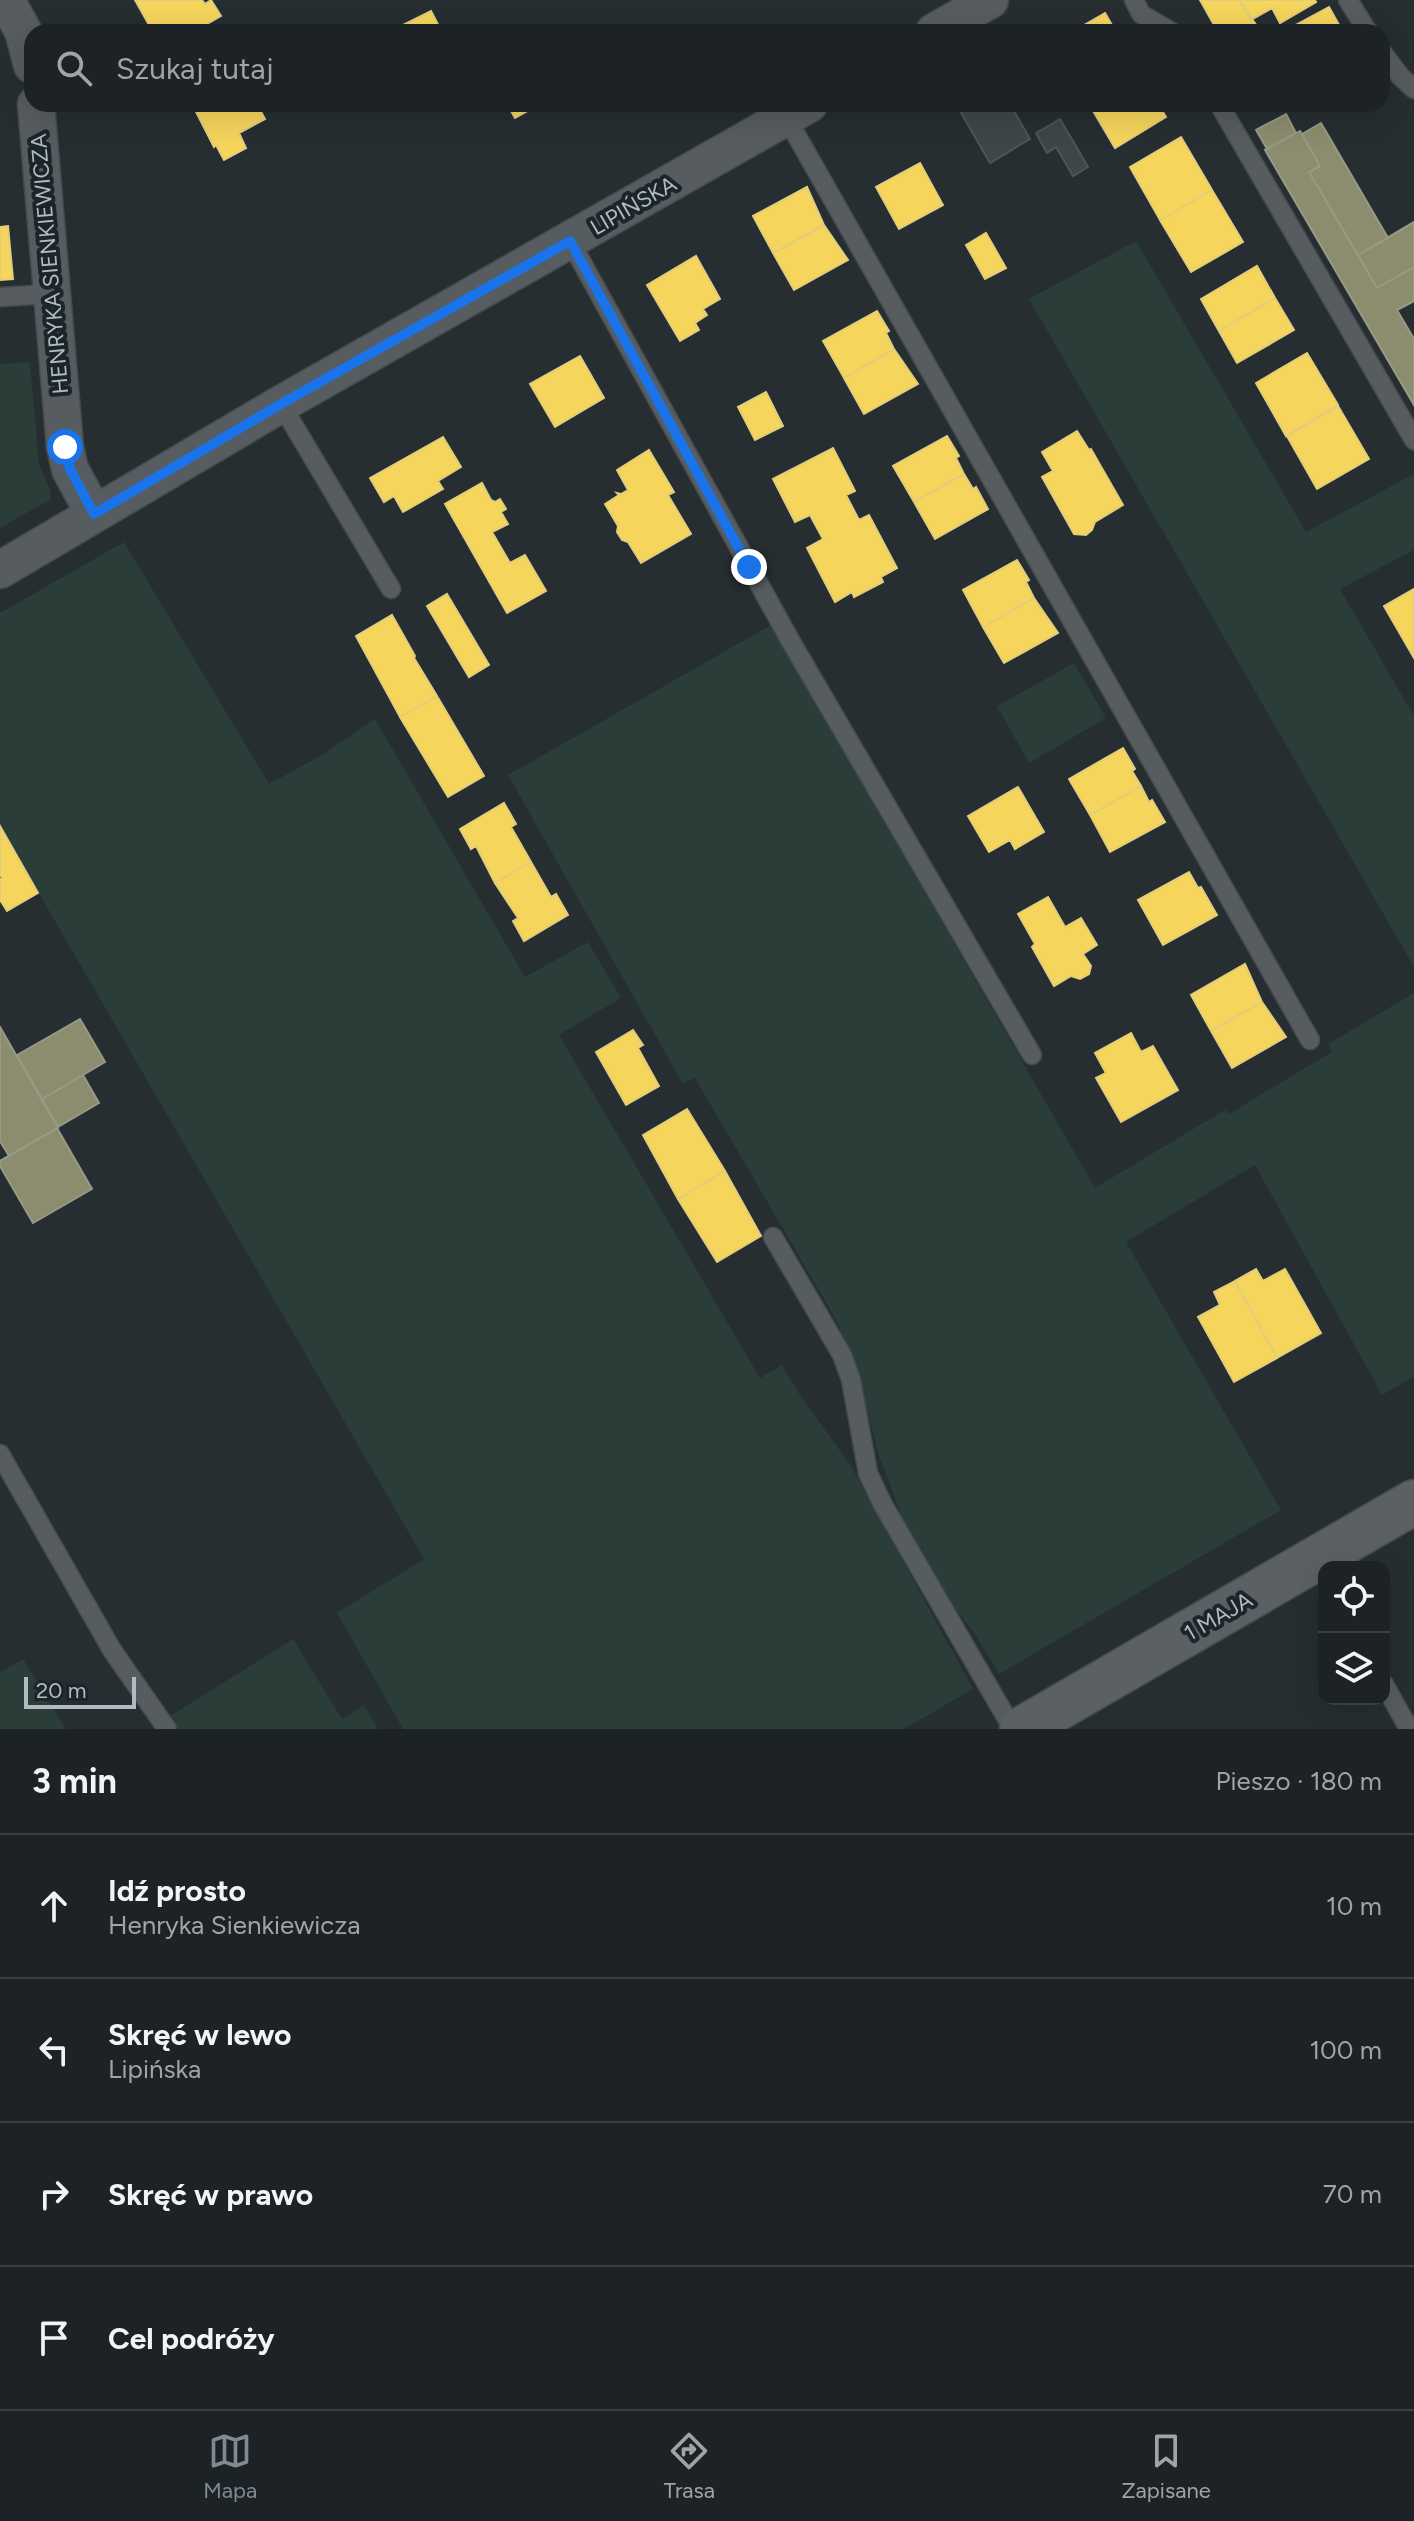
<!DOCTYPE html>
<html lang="pl">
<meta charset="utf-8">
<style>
body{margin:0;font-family:Figtree,sans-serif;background:#252a2d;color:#f1f3f6}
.controls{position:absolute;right:24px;bottom:24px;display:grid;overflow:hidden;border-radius:16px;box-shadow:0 8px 32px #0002}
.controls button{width:72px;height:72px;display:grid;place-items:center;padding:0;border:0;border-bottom:2px solid #3a3f42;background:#1c2225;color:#f1f3f6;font:40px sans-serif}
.scale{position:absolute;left:24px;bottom:20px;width:112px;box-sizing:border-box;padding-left:8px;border:4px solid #b0bbc2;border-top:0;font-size:22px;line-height:28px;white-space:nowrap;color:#b0bbc2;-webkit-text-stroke:6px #1b252a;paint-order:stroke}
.stop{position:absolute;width:24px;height:24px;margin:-18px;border:6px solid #1a73e8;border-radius:50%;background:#fff}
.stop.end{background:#1a73e8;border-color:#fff;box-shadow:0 2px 8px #0008}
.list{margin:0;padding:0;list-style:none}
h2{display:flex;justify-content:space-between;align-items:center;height:104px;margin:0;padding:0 32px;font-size:34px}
h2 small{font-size:26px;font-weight:400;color:#a0a4a7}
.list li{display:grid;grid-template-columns:52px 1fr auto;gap:24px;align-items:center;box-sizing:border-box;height:144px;padding:0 32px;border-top:2px solid #3a3f42}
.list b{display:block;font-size:30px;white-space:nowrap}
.list p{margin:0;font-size:26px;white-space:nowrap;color:#a0a4a7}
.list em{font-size:26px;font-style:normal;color:#a0a4a7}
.icon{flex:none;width:44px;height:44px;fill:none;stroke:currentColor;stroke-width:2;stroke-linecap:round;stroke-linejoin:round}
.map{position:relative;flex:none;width:1414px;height:1729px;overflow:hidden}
.search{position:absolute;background:#1c2225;box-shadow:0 8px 32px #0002;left:24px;right:24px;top:24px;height:88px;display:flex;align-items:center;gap:20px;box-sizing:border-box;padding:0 28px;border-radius:24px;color:#a0a4a7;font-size:30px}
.sheet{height:680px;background:#1c2225}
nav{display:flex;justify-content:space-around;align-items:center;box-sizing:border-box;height:112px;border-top:2px solid #3a3f42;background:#1c2225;font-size:22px;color:#a0a4a7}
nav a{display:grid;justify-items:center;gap:4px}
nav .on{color:#808a8f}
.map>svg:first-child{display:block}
</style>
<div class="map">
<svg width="1414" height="1729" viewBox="0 0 1414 1729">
<rect width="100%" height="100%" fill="#262e31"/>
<path fill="#2a3d38" d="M1136,241L1306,532L1414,474V550L1340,589L1414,716V967L1029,299Z
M30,362L39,465L50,490L51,499L0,528V364Z
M124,542L269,784L320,756L375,719L525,977L588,942L621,998L559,1035L760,1378L782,1365L800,1395L851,1466L973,1689L904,1729H403L337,1613L424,1559L0,826V613Z
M771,625L1095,1188L1225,1110L1229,1114L1332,1052L1328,1044L1414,993V1377L1382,1395L1255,1165L1126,1242L1281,1510L999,1674L975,1634L955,1608L902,1518L878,1452L860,1382L838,1330L841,1328L695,1078L683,1084L508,775Z
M1074,663L1106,718L1029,763L997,706Z
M293,1639L342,1719L364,1705L378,1729H179L170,1716Z
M23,1659L66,1729H0V1672Z"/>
<path fill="#f6d55c" stroke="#e1cd7b" stroke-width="2" d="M135,0H202L205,4L211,0L221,16L193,32H153Z
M1200,0H1239L1261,32H1218Z
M1239,0H1315L1316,2L1280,23L1272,8L1251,20Z
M1329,7L1343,32H1283Z
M431,11L442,32H402L399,27Z
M1105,13L1116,32H1072Z
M192,104H257L265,119L239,133L246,148L224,160L216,145L214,147Z
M507,104H529L531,109L515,118Z
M1089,104H1158L1166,117L1115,148Z
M1181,137L1212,190L1160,220L1130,167Z
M920,163L943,205L899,229L876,187Z
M807,187L824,225L773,253L753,216Z
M1212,190L1243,242L1191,272L1160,220Z
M824,225L848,260L794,290L773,253Z
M8,226L13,279L0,280V227Z
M986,233L1006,268L985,279L966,245Z
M696,256L720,299L703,309L707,315L695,323L699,330L680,341L647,285Z
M1257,266L1275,298L1219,331L1201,299Z
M1275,298L1294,330L1237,363L1219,331Z
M877,311L889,331L886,333L894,349L844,378L823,341Z
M894,349L918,384L864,414L844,378Z
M1307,353L1338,405L1286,436L1256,383Z
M580,356L604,398L555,427L530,384Z
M766,392L783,426L755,440L738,407Z
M1338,406L1369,459L1317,489L1287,436Z
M1077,431L1089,450L1091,449L1123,505L1095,522L1092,530L1086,535L1074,534L1042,477L1053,471L1042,452Z
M947,436L959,456L956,458L964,474L914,502L893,466Z
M443,437L461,467L438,481L443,489L403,512L394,496L384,502L370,478Z
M833,448L855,491L846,495L859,520L869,515L897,568L881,577L883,582L854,597L852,592L835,602L807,548L823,539L810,515L795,522L773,479Z
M649,450L674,492L668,495L691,534L641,563L628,542L622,540L617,532L618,526L605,504L619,495L617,493L621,494L628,490L617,470Z
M964,474L973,489L976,487L988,509L935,539L914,502Z
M482,483L491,500L495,502L500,499L506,509L501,512L508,524L492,532L510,563L525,555L546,591L507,613L445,504Z
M1017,560L1029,580L1026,582L1034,598L983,627L963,590Z
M1414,589V658L1384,606Z
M447,594L489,665L469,677L427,606Z
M1034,598L1058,633L1004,663L983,627Z
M392,615L415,656L414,658L437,696L400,717L356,636Z
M437,696L484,776L448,797L400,717Z
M1123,748L1135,769L1132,771L1141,786L1090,815L1069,779Z
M1141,786L1149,802L1152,800L1165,822L1110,852L1090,815Z
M1018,787L1044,832L1015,849L1010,840L989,852L968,816Z
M504,803L516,824L511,827L531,862L495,883L476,846L471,849L460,829Z
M0,826L38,893L7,911L0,900V879L2,878L0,874Z
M531,862L551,897L556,894L568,915L524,941L513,921L518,918L495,883Z
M1189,872L1198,888L1201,887L1217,915L1163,945L1138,900Z
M1048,897L1065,927L1081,918L1097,945L1083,954L1091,966L1089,974L1080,979L1071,976L1054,986L1032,947L1035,944L1018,914Z
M1245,964L1262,1002L1211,1031L1191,995Z
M1262,1002L1286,1037L1232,1068L1211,1031Z
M633,1030L643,1045L638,1048L659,1086L626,1105L596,1052Z
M1131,1033L1141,1052L1153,1046L1178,1090L1121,1122L1096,1078L1106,1073L1095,1053Z
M687,1109L725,1171L678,1199L643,1135Z
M725,1171L761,1236L717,1262L678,1199Z
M1256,1269L1263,1281L1285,1269L1321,1333L1277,1358L1235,1281Z
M1235,1281L1277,1358L1234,1382L1198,1317L1220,1305L1214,1292Z"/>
<path fill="#8c8c6e" stroke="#979a87" stroke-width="2" d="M1286,114L1296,133L1267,149L1256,130Z
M1321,123L1388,238L1358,255L1309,172L1320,166L1302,134Z
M1300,131L1320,166L1309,172L1377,288L1414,267V301L1397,310L1414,339V405L1265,150Z
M1414,222V267L1377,288L1358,255Z
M80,1019L105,1062L42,1099L17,1055Z
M0,1027L58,1128L9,1156L0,1141Z
M83,1075L99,1103L58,1127L42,1099Z
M57,1128L92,1189L33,1223L0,1166V1161Z"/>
<path fill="#3f4649" stroke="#4e5559" stroke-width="2" d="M956,104H1010L1030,139L990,163Z
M1060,119L1088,167L1073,176L1056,147L1047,153L1036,133Z"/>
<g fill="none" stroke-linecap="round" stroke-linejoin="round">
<defs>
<path id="lane" d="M1134,0L1141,14L1172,32
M1348,0L1368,32
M1382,52L1401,77L1414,89
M1219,104L1414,440
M786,117L1310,1040
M570,241L790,640L1032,1055
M0,297L52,294
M281,404L391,589
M773,1237L842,1355L851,1380L868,1473L882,1503L1013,1729
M0,1454L112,1650L167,1729
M1384,1684L1409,1729"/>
<path id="street" d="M6,0L23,31L32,65
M934,32L990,0
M36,104L65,447L70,469L94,514
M0,570L281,404L809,104"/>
<path id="secondary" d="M1022,1729L1414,1502"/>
</defs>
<use href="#lane" stroke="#44494c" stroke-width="21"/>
<use href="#street" stroke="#44494c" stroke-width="39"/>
<use href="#secondary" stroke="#44494c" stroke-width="47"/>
<use href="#lane" stroke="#565c5f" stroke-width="18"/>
<use href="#street" stroke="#565c5f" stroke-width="36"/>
<use href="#secondary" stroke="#5a6064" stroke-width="44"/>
</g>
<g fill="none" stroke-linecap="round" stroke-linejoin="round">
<path stroke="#1a73e8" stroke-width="10" d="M65,447L70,469L94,514L281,404L570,241L749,567"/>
</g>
<g text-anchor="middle" stroke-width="8" stroke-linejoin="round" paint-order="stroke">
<g font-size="22" fill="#b0bbc2" stroke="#1b252a">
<text transform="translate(633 205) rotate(-30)" y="8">LIPIŃSKA</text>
<text transform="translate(49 264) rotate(-95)" y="8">HENRYKA SIENKIEWICZA</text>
<text transform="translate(1218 1616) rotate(-30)" y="8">1 MAJA</text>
</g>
</g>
</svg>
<div class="controls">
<button><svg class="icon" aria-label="locate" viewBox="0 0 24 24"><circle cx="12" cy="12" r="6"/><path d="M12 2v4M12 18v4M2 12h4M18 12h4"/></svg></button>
<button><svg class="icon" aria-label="layers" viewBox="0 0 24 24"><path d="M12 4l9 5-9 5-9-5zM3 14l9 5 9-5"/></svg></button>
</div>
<div class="scale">20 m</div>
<div class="stop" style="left:65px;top:447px"></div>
<div class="stop end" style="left:749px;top:567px"></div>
<div class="search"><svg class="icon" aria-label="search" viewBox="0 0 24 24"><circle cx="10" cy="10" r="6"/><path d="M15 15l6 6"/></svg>Szukaj tutaj</div>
</div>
<section class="sheet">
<h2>3 min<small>Pieszo · 180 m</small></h2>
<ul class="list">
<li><svg class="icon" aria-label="ahead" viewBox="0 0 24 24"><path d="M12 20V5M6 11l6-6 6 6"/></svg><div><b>Idź prosto</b><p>Henryka Sienkiewicza</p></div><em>10 m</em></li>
<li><svg class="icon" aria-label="left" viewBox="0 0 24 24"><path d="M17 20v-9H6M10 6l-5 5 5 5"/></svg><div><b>Skręć w lewo</b><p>Lipińska</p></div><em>100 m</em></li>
<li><svg class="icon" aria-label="right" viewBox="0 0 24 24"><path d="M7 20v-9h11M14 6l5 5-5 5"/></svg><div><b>Skręć w prawo</b></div><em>70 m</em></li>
<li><svg class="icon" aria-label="arrive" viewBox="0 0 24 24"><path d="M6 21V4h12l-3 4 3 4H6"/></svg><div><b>Cel podróży</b></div></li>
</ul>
</section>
<nav>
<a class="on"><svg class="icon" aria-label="map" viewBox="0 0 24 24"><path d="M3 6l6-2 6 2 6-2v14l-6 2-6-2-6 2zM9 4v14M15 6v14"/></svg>Mapa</a>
<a><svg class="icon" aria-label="directions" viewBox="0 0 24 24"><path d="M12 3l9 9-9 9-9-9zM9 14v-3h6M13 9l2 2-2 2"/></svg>Trasa</a>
<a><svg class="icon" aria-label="saved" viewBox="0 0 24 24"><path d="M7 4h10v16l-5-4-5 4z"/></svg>Zapisane</a>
</nav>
